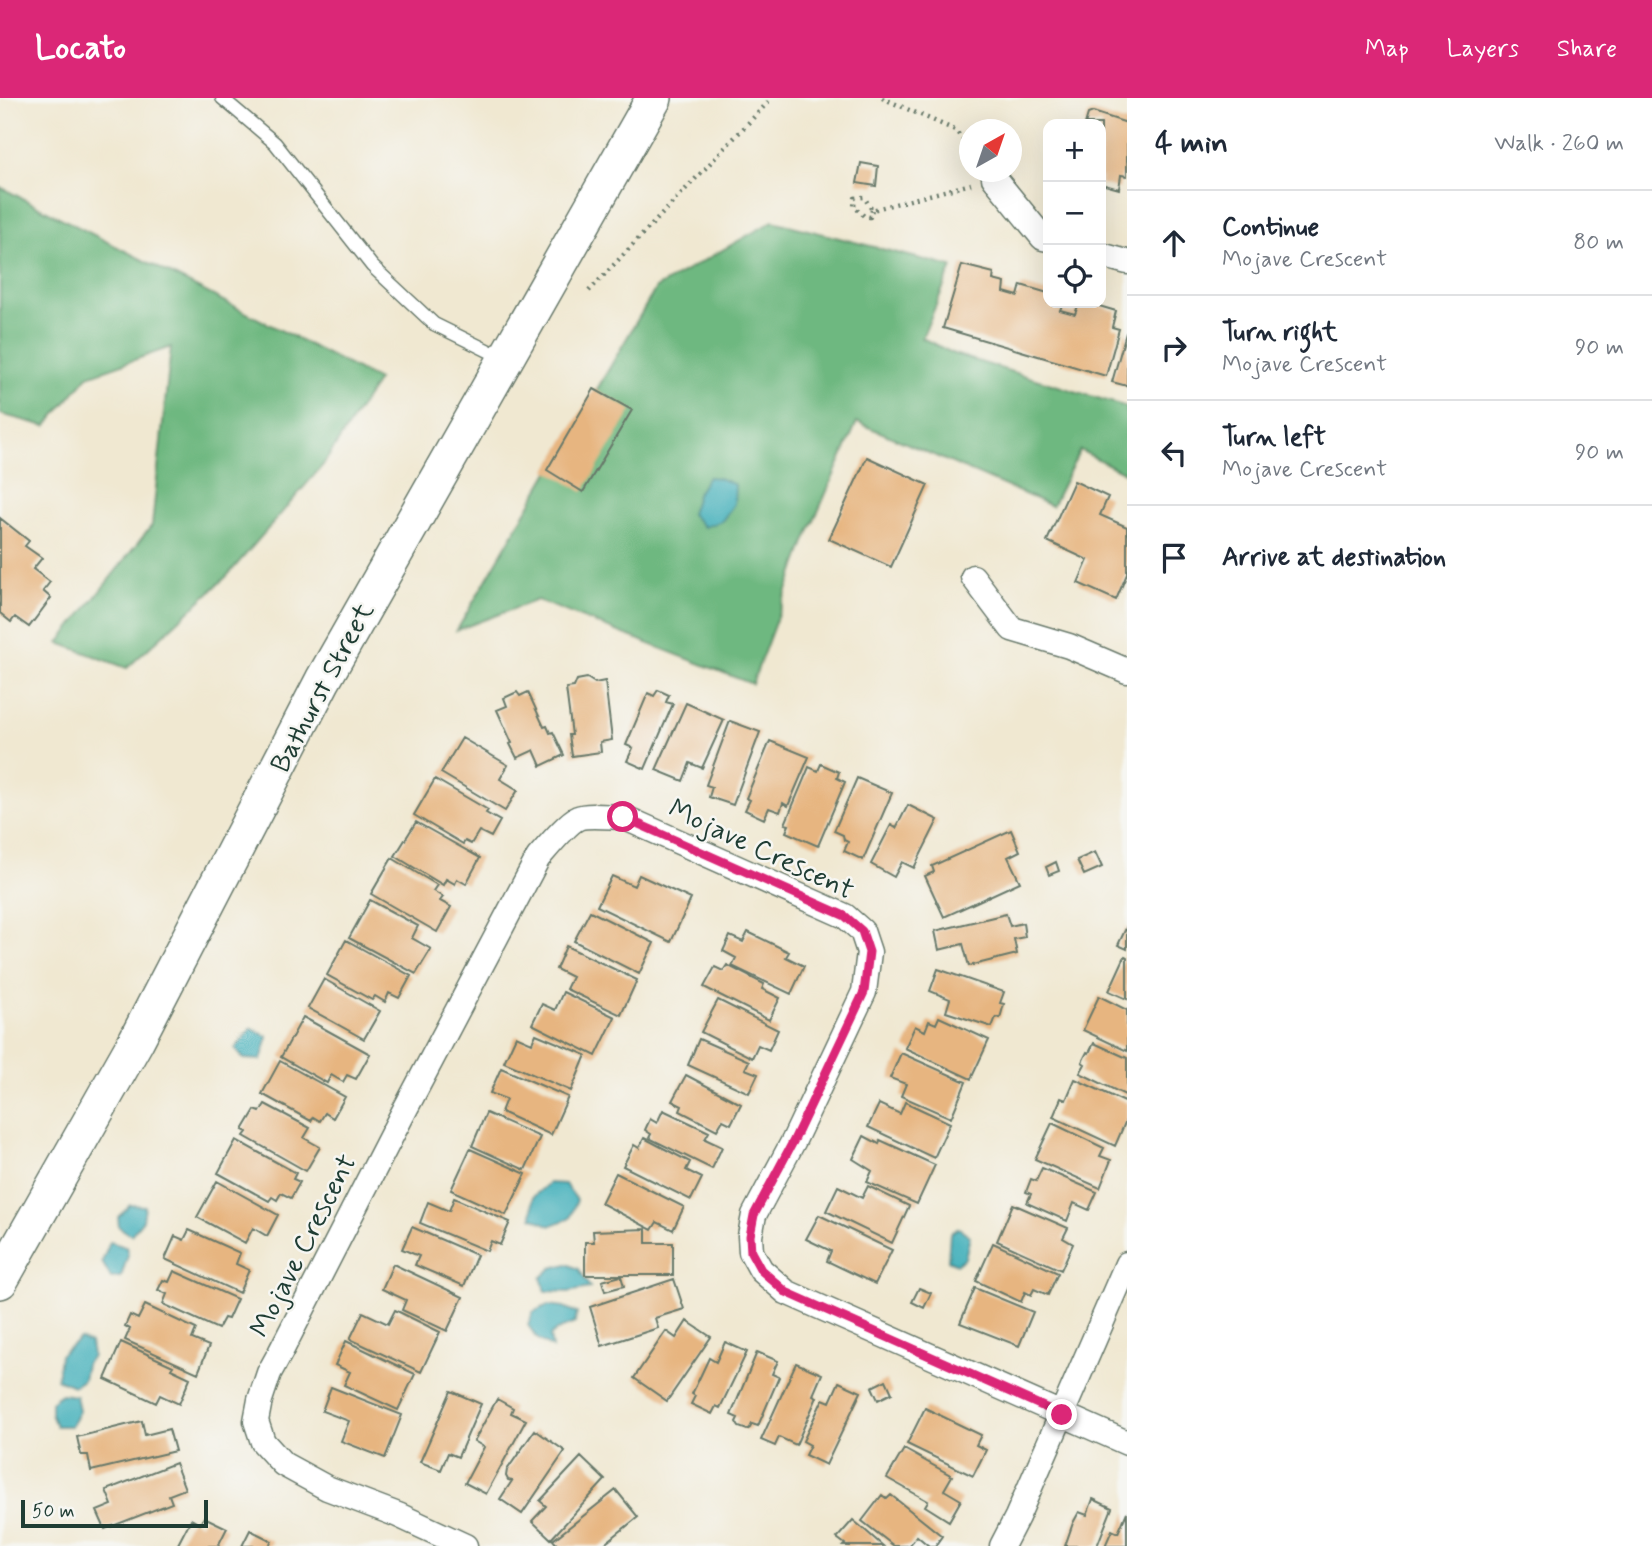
<!DOCTYPE html>
<meta charset="utf-8">
<style>
body{margin:0;font-family:Mynerve,sans-serif;background:#f2f2f3;color:#1f2937}
.controls{position:absolute;right:21px;top:21px;display:grid;overflow:hidden;border-radius:14px;box-shadow:0 7px 28px #0002}
.controls button{width:63px;height:63px;display:grid;place-items:center;padding:0;border:0;border-bottom:2px solid #e0e1e3;background:#fff;color:#1f2937;font:35px sans-serif}
.compass{position:absolute;left:959px;top:21px;width:63px;height:63px;border-radius:50%;background:#fff;box-shadow:0 7px 28px #0002;rotate:40deg}
.scale{position:absolute;left:21px;bottom:18px;width:187px;box-sizing:border-box;padding-left:7px;border:4px solid #1f3d34;border-top:0;font-size:19px;line-height:24px;white-space:nowrap;color:#1f3d34;-webkit-text-stroke:5px #f6f6f2;paint-order:stroke}
.stop{position:absolute;width:21px;height:21px;margin:-16px;border:5px solid #db2777;border-radius:50%;background:#fff}
.stop.end{background:#db2777;border-color:#fff;box-shadow:0 2px 7px #0008}
.list{margin:0;padding:0;list-style:none}
h2{display:flex;justify-content:space-between;align-items:center;height:91px;margin:0;padding:0 28px;font-size:30px}
h2 small{font-size:23px;font-weight:400;color:#747a83}
.list li{display:grid;grid-template-columns:46px 1fr auto;gap:21px;align-items:center;box-sizing:border-box;height:105px;padding:0 28px;border-top:2px solid #e0e1e3}
.list b{display:block;font-size:26px;white-space:nowrap}
.list p{margin:0;font-size:23px;white-space:nowrap;color:#747a83}
.list em{font-size:23px;font-style:normal;color:#747a83}
.icon{flex:none;width:38px;height:38px;fill:none;stroke:currentColor;stroke-width:2;stroke-linecap:round;stroke-linejoin:round}
.map{position:relative;flex:none;width:1127px;height:1448px;overflow:hidden}
header{display:flex;align-items:center;gap:42px;box-sizing:border-box;height:98px;padding:0 35px;background:#db2777;color:#fff}
header strong{font-size:33px}
nav{display:flex;gap:38px;margin-inline-start:auto;font-size:24px}
main{display:flex}
aside{flex:1;background:#fff}
.map>svg:first-child{display:block}
</style>
<header>
<strong>Locato</strong>
<nav><a>Map</a><a>Layers</a><a>Share</a></nav>
</header>
<main>
<div class="map">
<svg width="1127" height="1448" viewBox="0 0 1127 1448">
<rect width="100%" height="100%" fill="#f6f6f2"/>
<filter id="ink" filterUnits="userSpaceOnUse"><feTurbulence type="fractalNoise" baseFrequency=".0143" numOctaves="2"/><feDisplacementMap in="SourceGraphic" scale="14" xChannelSelector="R" yChannelSelector="G"/><feConvolveMatrix kernelMatrix="1 2 1 2 8 2 1 2 1" color-interpolation-filters="sRGB"/></filter>
<filter id="wash" filterUnits="userSpaceOnUse"><feTurbulence type="fractalNoise" baseFrequency=".00686" numOctaves="4" result="noise"/><feDisplacementMap in="SourceGraphic" scale="28" xChannelSelector="R" yChannelSelector="G"/><feGaussianBlur stdDeviation="1.57" result="paint"/><feColorMatrix in="noise" values="0 0 0 0 0 0 0 0 0 0 0 0 0 0 0 0 0 1.4 0 .05"/><feComposite in="paint" operator="in"/></filter>
<g filter="url(#wash)">
<rect width="100%" height="100%" fill="#f0e8d1"/>
<path fill="#6eb880" stroke="#467a5a" stroke-width="2" d="M0,89L378,282L323,367L227,478L127,570L59,545L152,427L171,249L88,278L46,328L0,316Z
M773,123L952,169L922,240L954,256L1127,309V376L1080,352L1052,408L857,324L807,439L752,586L537,502L457,532L656,190Z"/>
<path fill="#3fafba" stroke="#2f7677" stroke-width="2" d="M708,379L719,380L735,387L734,406L722,423L704,429L691,416L698,394Z
M251,930L268,939L261,962L244,961L235,951Z
M549,1085L565,1086L577,1102L570,1120L550,1128L532,1119L533,1099Z
M130,1107L145,1108L143,1122L131,1137L119,1129L118,1119Z
M959,1130L970,1138L965,1160L957,1166L948,1162L950,1135Z
M110,1144L126,1149L128,1157L121,1179L111,1180L102,1164Z
M567,1166L579,1171L590,1190L568,1194L546,1193L541,1180L552,1170Z
M548,1207L564,1209L577,1215L575,1225L557,1232L550,1238L552,1250L538,1241L528,1227L533,1214Z
M80,1241L90,1245L92,1258L86,1266L83,1282L74,1288L57,1281L60,1257Z
M61,1296L76,1298L79,1313L71,1328H56L51,1316V1304Z"/>
<g id="blocks">
<path fill="#e7b580" d="M1093,14L1127,25V78L1121,77L1119,91L1101,86V26H1085L1088,16Z
M861,65L878,68L876,88L857,85Z
M962,167L994,175L993,182L1005,185L1004,194L1018,198L1021,187L1048,195V205H1063L1060,212L1075,216L1079,205H1089L1116,213L1112,229L1119,231L1106,278L943,230Z
M1126,235H1127V288L1112,284Z
M594,291L632,312L583,394L547,372Z
M867,359L928,387L891,469L829,441Z
M1074,383L1108,399L1100,417L1127,429V476L1116,502L1078,485L1088,462L1047,443Z
M0,420L29,443L25,448L42,460L33,471L50,484L43,493L51,500L29,529L15,519L11,524L0,515Z
M587,580L595,585L605,583L612,642L600,644L601,654L572,658L569,637H572L566,590L574,589L577,582Z
M658,592L669,597L666,604L673,606L645,671L627,663L633,650L626,647L648,595L654,598Z
M517,594L520,598L528,594L544,629L547,628L550,635L553,634L564,657L541,668L534,652L517,660L510,646L512,645L497,612L507,608L504,600Z
M686,605L724,622L702,670L690,665L683,683L656,672Z
M730,623L760,634L733,707L709,699L712,689L706,687Z
M462,640L508,667L500,681L518,692L505,713L441,675Z
M770,643L809,659L788,708L783,705L780,714L769,710L764,721L745,712L750,702L746,700Z
M821,666L839,674L837,680L845,684L818,748L786,734L789,727L785,726L809,669L818,673Z
M857,680L892,695L863,762L844,753L848,744L844,742L843,737L834,733Z
M435,681L488,712L486,715L500,723L491,739L479,733L471,746L465,743L463,746L414,717Z
M908,707L938,722L914,770L902,764L894,779L871,766L891,727L896,730Z
M416,724L480,760L466,786L457,781L455,786L446,781L443,787L395,758Z
M1011,732L1020,753L1008,759L1020,784L944,819L925,778L934,774L932,768Z
M1095,754L1102,769L1084,777L1077,762Z
M392,760L437,787L433,793L443,799L440,803L451,809L437,834L371,796Z
M1056,764L1059,773L1049,777L1046,769Z
M639,777L691,801L671,844L597,808L612,778L634,788Z
M370,802L418,828L412,840L431,851L416,876L349,840Z
M590,813L654,845L639,876L574,843Z
M1006,816L1010,828L1023,825L1025,839L1014,841L1017,856L969,868L963,846L939,852L935,833Z
M1127,828V851L1118,847Z
M748,834L789,854L786,859L804,868L791,896L732,868L736,860L723,853L730,838L743,844Z
M346,842L411,878L399,900L389,895L385,904L375,898L372,902L327,877Z
M566,848L637,882L621,917L566,891L572,879L556,871Z
M1125,858L1127,859V901L1109,893Z
M727,867L764,886L762,891L780,900L769,922L704,889L715,869L723,873Z
M938,871L1004,894L1000,905L1004,906L1000,920L996,919L992,929L946,914L950,901L930,893Z
M324,881L380,913L364,941L308,910Z
M563,894L615,919L596,958L532,926L542,906L555,912Z
M1099,898L1127,912V953L1083,932Z
M718,902L778,932L769,952L758,947L752,960L701,934Z
M303,919L370,956L356,981L347,977L343,984L331,977L327,985L281,959Z
M939,919L989,942L971,981L905,950L915,928L925,933L929,923L936,926Z
M536,936L586,957L571,993L504,964L516,938L532,945Z
M699,941L749,963L745,971L758,976L749,995L688,967Z
M1094,945L1127,960V998L1080,975L1085,966L1082,964L1087,954L1089,955Z
M901,955L966,984L951,1020L901,998L906,986L890,980Z
M280,963L345,999L333,1020L325,1015L320,1023L313,1019L311,1023L262,996Z
M501,970L568,999L551,1037L501,1014L506,1001L490,995Z
M686,977L741,1006L731,1026L723,1022L717,1032L680,1013L682,1008L672,1003Z
M1075,981L1127,1005V1020L1115,1048L1053,1019L1061,1000L1066,1002Z
M905,1004L950,1025L934,1060L868,1029L879,1006L900,1016Z
M265,1006L310,1030L304,1040L320,1049L306,1073L244,1038L247,1034L243,1032L255,1012L260,1014Z
M663,1012L709,1034L705,1041L722,1049L712,1071L649,1040L651,1036L645,1032L650,1021L657,1025Z
M486,1015L540,1039L525,1072L472,1048Z
M1052,1025L1104,1050L1100,1058L1111,1062L1100,1090L1035,1061Z
M864,1038L879,1046L880,1042L935,1067L917,1106L867,1084L872,1073L853,1061Z
M644,1040L690,1064L686,1072L702,1080L691,1102L623,1068L634,1047L639,1050Z
M236,1042L296,1075L293,1081L300,1084L291,1100L281,1095L277,1102L272,1099L269,1103L218,1075Z
M470,1051L526,1076L506,1117L451,1092Z
M1042,1070L1097,1094L1089,1112L1074,1105L1067,1123L1027,1105L1031,1096L1026,1094L1031,1081L1036,1083Z
M616,1075L684,1109L673,1132L657,1124L652,1132L601,1105Z
M217,1083L278,1117L267,1138L253,1130L245,1145L197,1119Z
M838,1088L862,1100L868,1088L909,1108L892,1145L826,1113Z
M454,1100L510,1124L500,1147L491,1143L487,1153L420,1125L428,1104L449,1113Z
M1013,1106L1068,1130L1063,1140L1073,1146L1061,1172L997,1143Z
M819,1117L892,1152L875,1186L827,1163L831,1153L806,1141Z
M412,1129L477,1157L464,1188L415,1167L419,1158L402,1151Z
M646,1131V1145H673V1177H585V1144H594L593,1133Z
M189,1132L240,1155L236,1166L249,1172L239,1195L165,1161L175,1138L184,1142Z
M993,1145L1058,1175L1048,1197L1034,1191L1031,1197L1025,1194L1021,1204L976,1183Z
M393,1166L463,1199L447,1233L402,1212L406,1202L382,1191Z
M174,1173L237,1201L228,1221L224,1220L218,1231L163,1206L167,1196L158,1192L163,1182L169,1184Z
M621,1178L624,1188L605,1193L602,1183Z
M674,1181L684,1211L655,1220L658,1230L602,1248L590,1209Z
M919,1190L931,1195L924,1210L912,1204Z
M975,1190L1033,1214L1019,1248L960,1225Z
M145,1207L196,1231L192,1241L209,1248L198,1275L125,1242L130,1231L125,1228L130,1217L138,1221Z
M395,1212L440,1234L421,1274L350,1241L363,1214L388,1226Z
M687,1223L711,1239L667,1303L634,1280L666,1233L676,1240Z
M346,1243L415,1276L398,1312L344,1287L350,1274L335,1267Z
M121,1244L173,1268L171,1271L190,1280L179,1306L160,1297L156,1305L105,1281Z
M725,1244L747,1254L720,1310L716,1308L712,1316L691,1306L695,1298L692,1296L709,1260L716,1264Z
M757,1254L778,1263L772,1276L779,1279L758,1328L752,1326L750,1330L747,1332L739,1329L736,1324L738,1320L731,1317Z
M796,1265L822,1276L813,1297L817,1299L796,1347L779,1339L775,1348L761,1342Z
M886,1282L892,1295L878,1302L872,1289Z
M839,1284L861,1294L826,1367L805,1357L810,1347L803,1343L823,1301L830,1304Z
M331,1289L402,1317L385,1360L341,1343L349,1323L322,1313Z
M451,1293L481,1306L458,1359L448,1355L441,1372L420,1364Z
M497,1301L513,1310L511,1315L526,1322L486,1396L465,1385L484,1349L474,1343Z
M925,1310L981,1337L976,1347L986,1352L973,1378L907,1346Z
M142,1323L145,1337L169,1331L175,1353L91,1373L88,1357H81L77,1339Z
M535,1332L565,1353L522,1416L500,1401L512,1383L508,1382L506,1378L507,1372Z
M904,1351L952,1378L944,1392L961,1402L949,1423L925,1408L928,1403L887,1380Z
M581,1359L605,1382L551,1441L532,1423L546,1408L540,1403Z
M175,1365L185,1391L169,1397L172,1405L105,1431L97,1413L112,1407L106,1392Z
M616,1392L638,1419L602,1448H558L553,1442Z
M882,1397L887,1401L891,1397L942,1438L935,1448H929L917,1438L909,1448H894L862,1423Z
M1093,1401L1112,1410L1097,1448H1065L1073,1425L1079,1414L1087,1417Z
M1127,1414V1448H1105L1112,1432L1118,1435Z
M204,1419L227,1430L218,1448H177L191,1421L200,1426Z
M853,1422L866,1433L883,1448H843L845,1446L837,1440Z
M250,1432L272,1443L269,1448H242Z"/>
</g>
</g>
<g filter="url(#ink)">
<use href="#blocks" fill-opacity="0" stroke="#68796b" stroke-width="2"/>
<g fill="none" stroke-linecap="round" stroke-linejoin="round">
<defs>
<path id="lane" d="M222,0L275,45L372,168L434,226L505,261"/>
<path id="street" d="M994,80L1043,140L1048,141
M1101,157L1127,164
M973,479L1012,531L1069,548L1127,573
M465,1448L398,1417L327,1390L283,1366L263,1344L256,1323L260,1302L269,1275L280,1255L400,1021L538,760C546,751 568,724 578,720C587,716 613,719 623,719L845,818L862,833L869,854L864,894L794,1042L754,1117L750,1138L751,1154L761,1172L786,1194L1127,1345
M1002,1448L1017,1419L1127,1166"/>
<path id="secondary" d="M0,1183L136,943L323,582L654,0"/>
</defs>
<use href="#lane" stroke="#68796b" stroke-width="15"/>
<use href="#street" stroke="#68796b" stroke-width="27"/>
<use href="#secondary" stroke="#68796b" stroke-width="38"/>
<path stroke="#68796b" stroke-width="4.5" stroke-dasharray="2 5" stroke-linecap="butt" d="M882,0L955,32L970,50
M872,112L870,119L864,118L854,108L855,100L864,99L872,112L971,86
M589,193L772,0"/>
<use href="#lane" stroke="#fff" stroke-width="12"/>
<use href="#street" stroke="#fff" stroke-width="24"/>
<use href="#secondary" stroke="#fff" stroke-width="35"/>
</g>
</g>
<g fill="none" stroke-linecap="round" stroke-linejoin="round" filter="url(#ink)">
<path stroke="#db2777" stroke-width="9" d="M623,719L845,818L862,833L869,854L864,894L794,1042L754,1117L750,1138L751,1154L761,1172L786,1194L1062,1317"/>
</g>
<g text-anchor="middle" stroke-width="5" stroke-linejoin="round" paint-order="stroke">
<g font-size="28" fill="#1f3d34" stroke="#f6f6f2">
<text transform="translate(321 589) rotate(-62)" y="10">Bathurst Street</text>
<text transform="translate(762 750) rotate(25)" y="10">Mojave Crescent</text>
<text transform="translate(302 1147) rotate(-63)" y="10">Mojave Crescent</text>
</g>
</g>
</svg>
<div class="controls">
<button>+</button>
<button>−</button>
<button><svg class="icon" aria-label="locate" viewBox="0 0 24 24"><circle cx="12" cy="12" r="6"/><path d="M12 2v4M12 18v4M2 12h4M18 12h4"/></svg></button>
</div>
<svg class="compass" viewBox="-18 -18 36 36"><path d="M0-13l5 13h-10z" fill="#e53935"/><path d="M0 13l5-13h-10z" fill="#747a83"/></svg>
<div class="scale">50 m</div>
<div class="stop" style="left:623px;top:719px"></div>
<div class="stop end" style="left:1062px;top:1317px"></div>
</div>
<aside>
<h2>4 min<small>Walk · 260 m</small></h2>
<ul class="list">
<li><svg class="icon" aria-label="ahead" viewBox="0 0 24 24"><path d="M12 20V5M6 11l6-6 6 6"/></svg><div><b>Continue</b><p>Mojave Crescent</p></div><em>80 m</em></li>
<li><svg class="icon" aria-label="right" viewBox="0 0 24 24"><path d="M7 20v-9h11M14 6l5 5-5 5"/></svg><div><b>Turn right</b><p>Mojave Crescent</p></div><em>90 m</em></li>
<li><svg class="icon" aria-label="left" viewBox="0 0 24 24"><path d="M17 20v-9H6M10 6l-5 5 5 5"/></svg><div><b>Turn left</b><p>Mojave Crescent</p></div><em>90 m</em></li>
<li><svg class="icon" aria-label="arrive" viewBox="0 0 24 24"><path d="M6 21V4h12l-3 4 3 4H6"/></svg><div><b>Arrive at destination</b></div></li>
</ul>
</aside>
</main>
